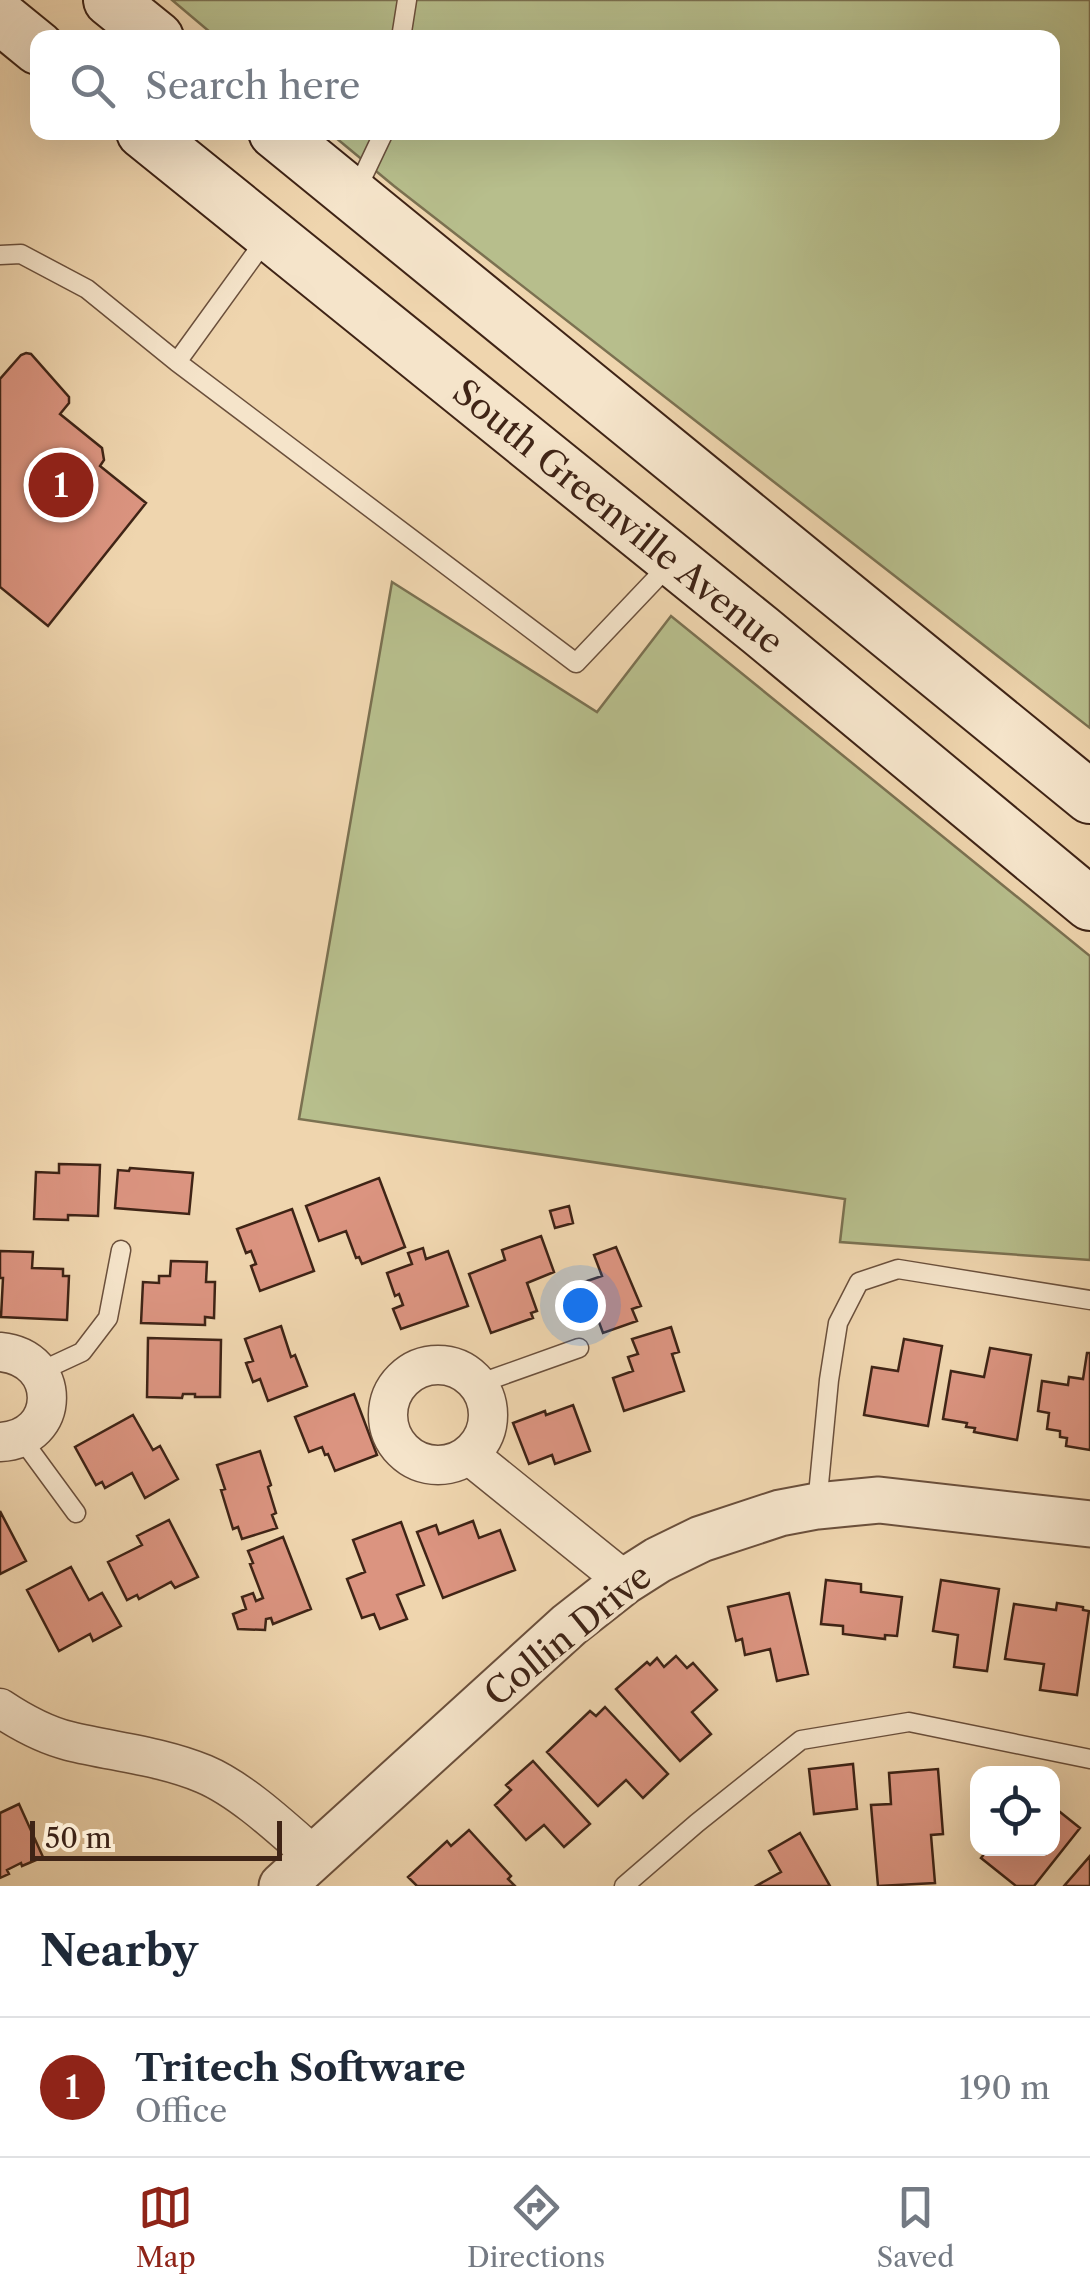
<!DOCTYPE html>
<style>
body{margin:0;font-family:"Libre Caslon Text",serif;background:#f6f6f7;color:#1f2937}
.controls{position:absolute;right:30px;bottom:30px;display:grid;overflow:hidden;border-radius:20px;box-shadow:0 10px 40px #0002}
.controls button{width:90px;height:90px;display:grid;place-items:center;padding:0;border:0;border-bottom:2px solid #e0e1e3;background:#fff;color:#1f2937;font:50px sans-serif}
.scale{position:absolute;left:30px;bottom:25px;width:252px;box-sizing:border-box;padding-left:10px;border:5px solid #3f2416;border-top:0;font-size:28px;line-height:35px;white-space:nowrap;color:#3f2416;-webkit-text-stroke:8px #f5e4ca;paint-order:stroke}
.you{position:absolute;left:580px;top:1305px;width:35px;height:35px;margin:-25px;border:8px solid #fff;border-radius:50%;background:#1a73e8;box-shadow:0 0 0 15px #1a73e833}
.badge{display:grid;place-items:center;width:65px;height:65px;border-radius:50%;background:#8f2418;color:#fff;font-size:32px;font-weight:700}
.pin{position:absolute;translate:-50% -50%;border:5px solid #fff;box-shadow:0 2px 10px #0006}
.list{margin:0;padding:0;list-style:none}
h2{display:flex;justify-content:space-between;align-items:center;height:130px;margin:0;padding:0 40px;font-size:42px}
h2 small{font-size:32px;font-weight:400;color:#747a83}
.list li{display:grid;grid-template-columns:65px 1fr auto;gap:30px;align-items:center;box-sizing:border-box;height:140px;padding:0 40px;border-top:2px solid #e0e1e3}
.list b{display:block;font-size:38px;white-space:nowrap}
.list p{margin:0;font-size:32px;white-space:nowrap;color:#747a83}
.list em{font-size:32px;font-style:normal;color:#747a83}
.icon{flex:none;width:55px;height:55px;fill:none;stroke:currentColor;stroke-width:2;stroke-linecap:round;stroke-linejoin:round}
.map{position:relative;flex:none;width:1090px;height:1886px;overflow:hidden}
.search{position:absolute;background:#fff;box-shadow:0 10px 40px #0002;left:30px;right:30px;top:30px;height:110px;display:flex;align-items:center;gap:25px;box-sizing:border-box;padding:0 35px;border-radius:20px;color:#747a83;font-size:38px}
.sheet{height:270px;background:#fff}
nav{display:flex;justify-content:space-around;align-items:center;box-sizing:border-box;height:140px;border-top:2px solid #e0e1e3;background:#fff;font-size:28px;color:#747a83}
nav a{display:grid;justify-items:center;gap:5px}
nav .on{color:#8f2418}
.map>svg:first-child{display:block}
</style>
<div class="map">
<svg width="1090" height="1886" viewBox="0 0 1090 1886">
<rect width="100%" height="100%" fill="#efd5ae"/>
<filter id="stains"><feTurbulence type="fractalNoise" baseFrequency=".002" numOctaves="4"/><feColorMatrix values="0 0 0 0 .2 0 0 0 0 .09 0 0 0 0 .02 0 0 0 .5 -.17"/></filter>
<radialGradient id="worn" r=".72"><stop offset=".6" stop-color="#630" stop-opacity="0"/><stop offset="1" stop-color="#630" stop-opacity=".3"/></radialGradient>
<path fill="#b7be8c" stroke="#7b7151" stroke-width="2.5" d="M172,0H1090V728L394,186L330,133L1052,132V38H217Z
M392,582L597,712L671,616L1090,956V1260L840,1242L845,1199L299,1119Z"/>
<path fill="#db9480" stroke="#3f2416" stroke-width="2.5" d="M26,353L31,354L69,397V403L60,414L102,448L104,460L100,466L146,503L48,626L0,587V379L21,355Z
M59,1164L100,1165L98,1216L68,1215V1220L34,1219L36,1172L59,1173Z
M130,1168L193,1173L189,1214L115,1208L118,1170L129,1171Z
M379,1178L405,1247L362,1264L359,1257L356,1258L346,1231L319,1241L306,1206Z
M569,1206L573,1223L555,1228L550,1211Z
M292,1209L314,1271L260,1291L251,1266L256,1264L251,1251L246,1253L237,1229Z
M541,1236L554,1272L527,1283L537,1311L531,1313L533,1318L491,1333L469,1274L505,1260L502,1250Z
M616,1247L641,1306L632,1309L637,1321L603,1333L584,1282L602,1276L594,1255Z
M423,1248L426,1259L448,1251L468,1306L401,1329L393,1309L403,1305L399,1294L395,1296L387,1273L412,1264L408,1253Z
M0,1251L33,1252L32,1268L63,1269V1276H69L67,1320L1,1317L3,1278H0Z
M171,1261L207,1262L206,1282H215L214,1318L205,1317V1325L141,1323L143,1282L159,1283V1276H170Z
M281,1326L291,1357L295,1355L307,1386L268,1401L260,1379L253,1382L246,1363L253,1361L245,1339Z
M671,1327L679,1352L672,1354L684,1391L624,1411L613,1378L633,1371L628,1357L638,1354L632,1339Z
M148,1338L221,1340L220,1397H195V1394H183L182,1398L147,1397Z
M904,1339L942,1346L928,1426L864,1415L872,1367L898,1371Z
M990,1348L1031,1355L1017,1440L974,1432L975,1428L966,1427L967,1423L943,1419L951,1371L984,1377Z
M1087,1353H1090V1450L1066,1446L1067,1438L1060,1437V1431L1047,1429L1049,1413L1038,1411L1042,1381L1068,1385L1069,1377L1083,1379Z
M354,1394L377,1455L335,1471L328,1454L325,1455L322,1447L309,1452L295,1417Z
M573,1405L590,1451L555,1464L552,1455L529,1464L513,1423L545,1411L546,1415Z
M133,1415L153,1450L160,1446L178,1479L145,1498L132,1473L105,1488L102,1482L96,1485L75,1447Z
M260,1451L271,1485L268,1487L276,1513L272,1515L277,1528L242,1539L238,1527L233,1529L221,1490L225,1489L217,1465Z
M0,1511L26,1561L0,1574Z
M169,1520L198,1577L175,1588L171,1582L139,1599L137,1595L127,1600L108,1562L142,1545L137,1536Z
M473,1521L479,1538L500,1530L515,1570L443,1598L417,1532L436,1525L439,1534Z
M401,1522L424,1585L397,1595L407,1619L380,1629L374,1614L362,1618L347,1579L365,1572L353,1540Z
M283,1537L311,1609L273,1624L271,1618L266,1619L265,1630L238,1629L233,1614L246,1609L242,1597L253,1593L256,1601L263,1598L250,1564L253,1563L248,1551Z
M71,1567L89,1600L102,1593L121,1626L93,1641L90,1634L59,1651L27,1590Z
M826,1580L861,1584V1592L902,1597L897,1636L885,1635V1639L843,1634V1626L821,1624Z
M941,1580L999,1589L987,1671L954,1667L958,1635L933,1631Z
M789,1593L808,1674L777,1681L770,1649L745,1655L742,1639L736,1641L728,1607Z
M1057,1603L1083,1607V1610L1089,1611L1077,1695L1040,1690L1044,1664L1005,1659L1014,1604L1056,1610Z
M676,1656L687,1668L693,1663L717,1690L692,1712L711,1734L680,1761L616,1689L647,1662L650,1665L657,1658L664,1667Z
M605,1707L668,1774L643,1798L626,1780L598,1806L547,1752L590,1711L596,1716Z
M533,1761L590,1824L564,1847L544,1825L526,1840L495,1805L511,1790L506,1785Z
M853,1764L857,1809L814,1814L809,1769Z
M938,1769L943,1834L931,1835L935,1883L878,1886L871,1805L891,1804L889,1773Z
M19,1804L43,1857L22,1866L21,1863L7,1870L9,1874L0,1878V1813Z
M1055,1808L1080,1828L1034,1886H1016L981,1858L989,1848H1052V1811Z
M469,1830L511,1876L508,1879L515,1886H417L408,1877L447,1841L451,1846Z
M800,1833L830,1886H756L781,1872L769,1851Z
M1090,1856V1886H1064Z"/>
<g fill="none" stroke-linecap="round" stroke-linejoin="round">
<defs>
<path id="service" d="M401,38L407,0
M356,191L384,132
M0,255L21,254L87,289L177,362L576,663L669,565
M177,362L266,239
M39,1372L82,1352L108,1318L121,1250
M478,1384L579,1348
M21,1438L76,1513
M817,1505L829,1380L838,1323L859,1282L898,1269L1090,1300
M624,1886L697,1823L801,1740L909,1722L1090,1759"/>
<path id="minor" d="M0,1352C63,1358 62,1439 0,1442
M388 1415a50 50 0 1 1 100 0a50 50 0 1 1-100 0Z
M469,1455L625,1581
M0,1708C21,1722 45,1735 69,1741C114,1752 161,1756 204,1774C242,1790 284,1830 315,1857"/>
<path id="tertiary" d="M282,1886L569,1625L625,1581L658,1560L701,1539L780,1513L817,1506L879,1500L1090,1524"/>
<path id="secondary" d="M110,0L157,38
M0,17L38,48
M143,132L761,631L1090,904
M275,132L1090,797"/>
</defs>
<use href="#service" stroke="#6b503c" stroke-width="21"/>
<use href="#minor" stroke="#6b503c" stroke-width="41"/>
<use href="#tertiary" stroke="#6b503c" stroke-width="49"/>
<use href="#secondary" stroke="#3f2416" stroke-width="56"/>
<use href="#service" stroke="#f5e4ca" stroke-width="18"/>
<use href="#minor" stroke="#f5e4ca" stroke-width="38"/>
<use href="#tertiary" stroke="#f5e4ca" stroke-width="45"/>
<use href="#secondary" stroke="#f5e4ca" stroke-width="52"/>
</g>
<g text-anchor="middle" stroke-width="8" stroke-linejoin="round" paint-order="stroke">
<g font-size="35" fill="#3f2416" stroke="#f5e4ca">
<text transform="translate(618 517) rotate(39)" y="12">South Greenville Avenue</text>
<text transform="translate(568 1635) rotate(-39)" y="12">Collin Drive</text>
</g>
</g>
<rect width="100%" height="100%" filter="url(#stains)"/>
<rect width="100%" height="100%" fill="url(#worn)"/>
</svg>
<div class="controls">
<button><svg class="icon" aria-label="locate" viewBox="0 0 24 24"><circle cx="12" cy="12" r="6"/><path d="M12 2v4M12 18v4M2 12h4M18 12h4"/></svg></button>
</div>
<div class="scale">50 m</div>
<div class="you"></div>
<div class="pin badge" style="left:61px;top:485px">1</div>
<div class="search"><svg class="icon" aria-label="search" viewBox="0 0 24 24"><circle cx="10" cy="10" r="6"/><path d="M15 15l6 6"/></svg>Search here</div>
</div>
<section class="sheet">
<h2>Nearby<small></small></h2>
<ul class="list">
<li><span class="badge">1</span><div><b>Tritech Software</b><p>Office</p></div><em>190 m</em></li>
</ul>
</section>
<nav>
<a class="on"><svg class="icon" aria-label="map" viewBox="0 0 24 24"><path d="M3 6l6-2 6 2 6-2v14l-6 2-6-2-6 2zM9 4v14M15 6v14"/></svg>Map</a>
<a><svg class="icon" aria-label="directions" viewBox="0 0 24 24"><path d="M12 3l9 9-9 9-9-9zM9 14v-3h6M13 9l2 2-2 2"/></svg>Directions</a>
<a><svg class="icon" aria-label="saved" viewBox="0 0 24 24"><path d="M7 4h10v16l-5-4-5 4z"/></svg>Saved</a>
</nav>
